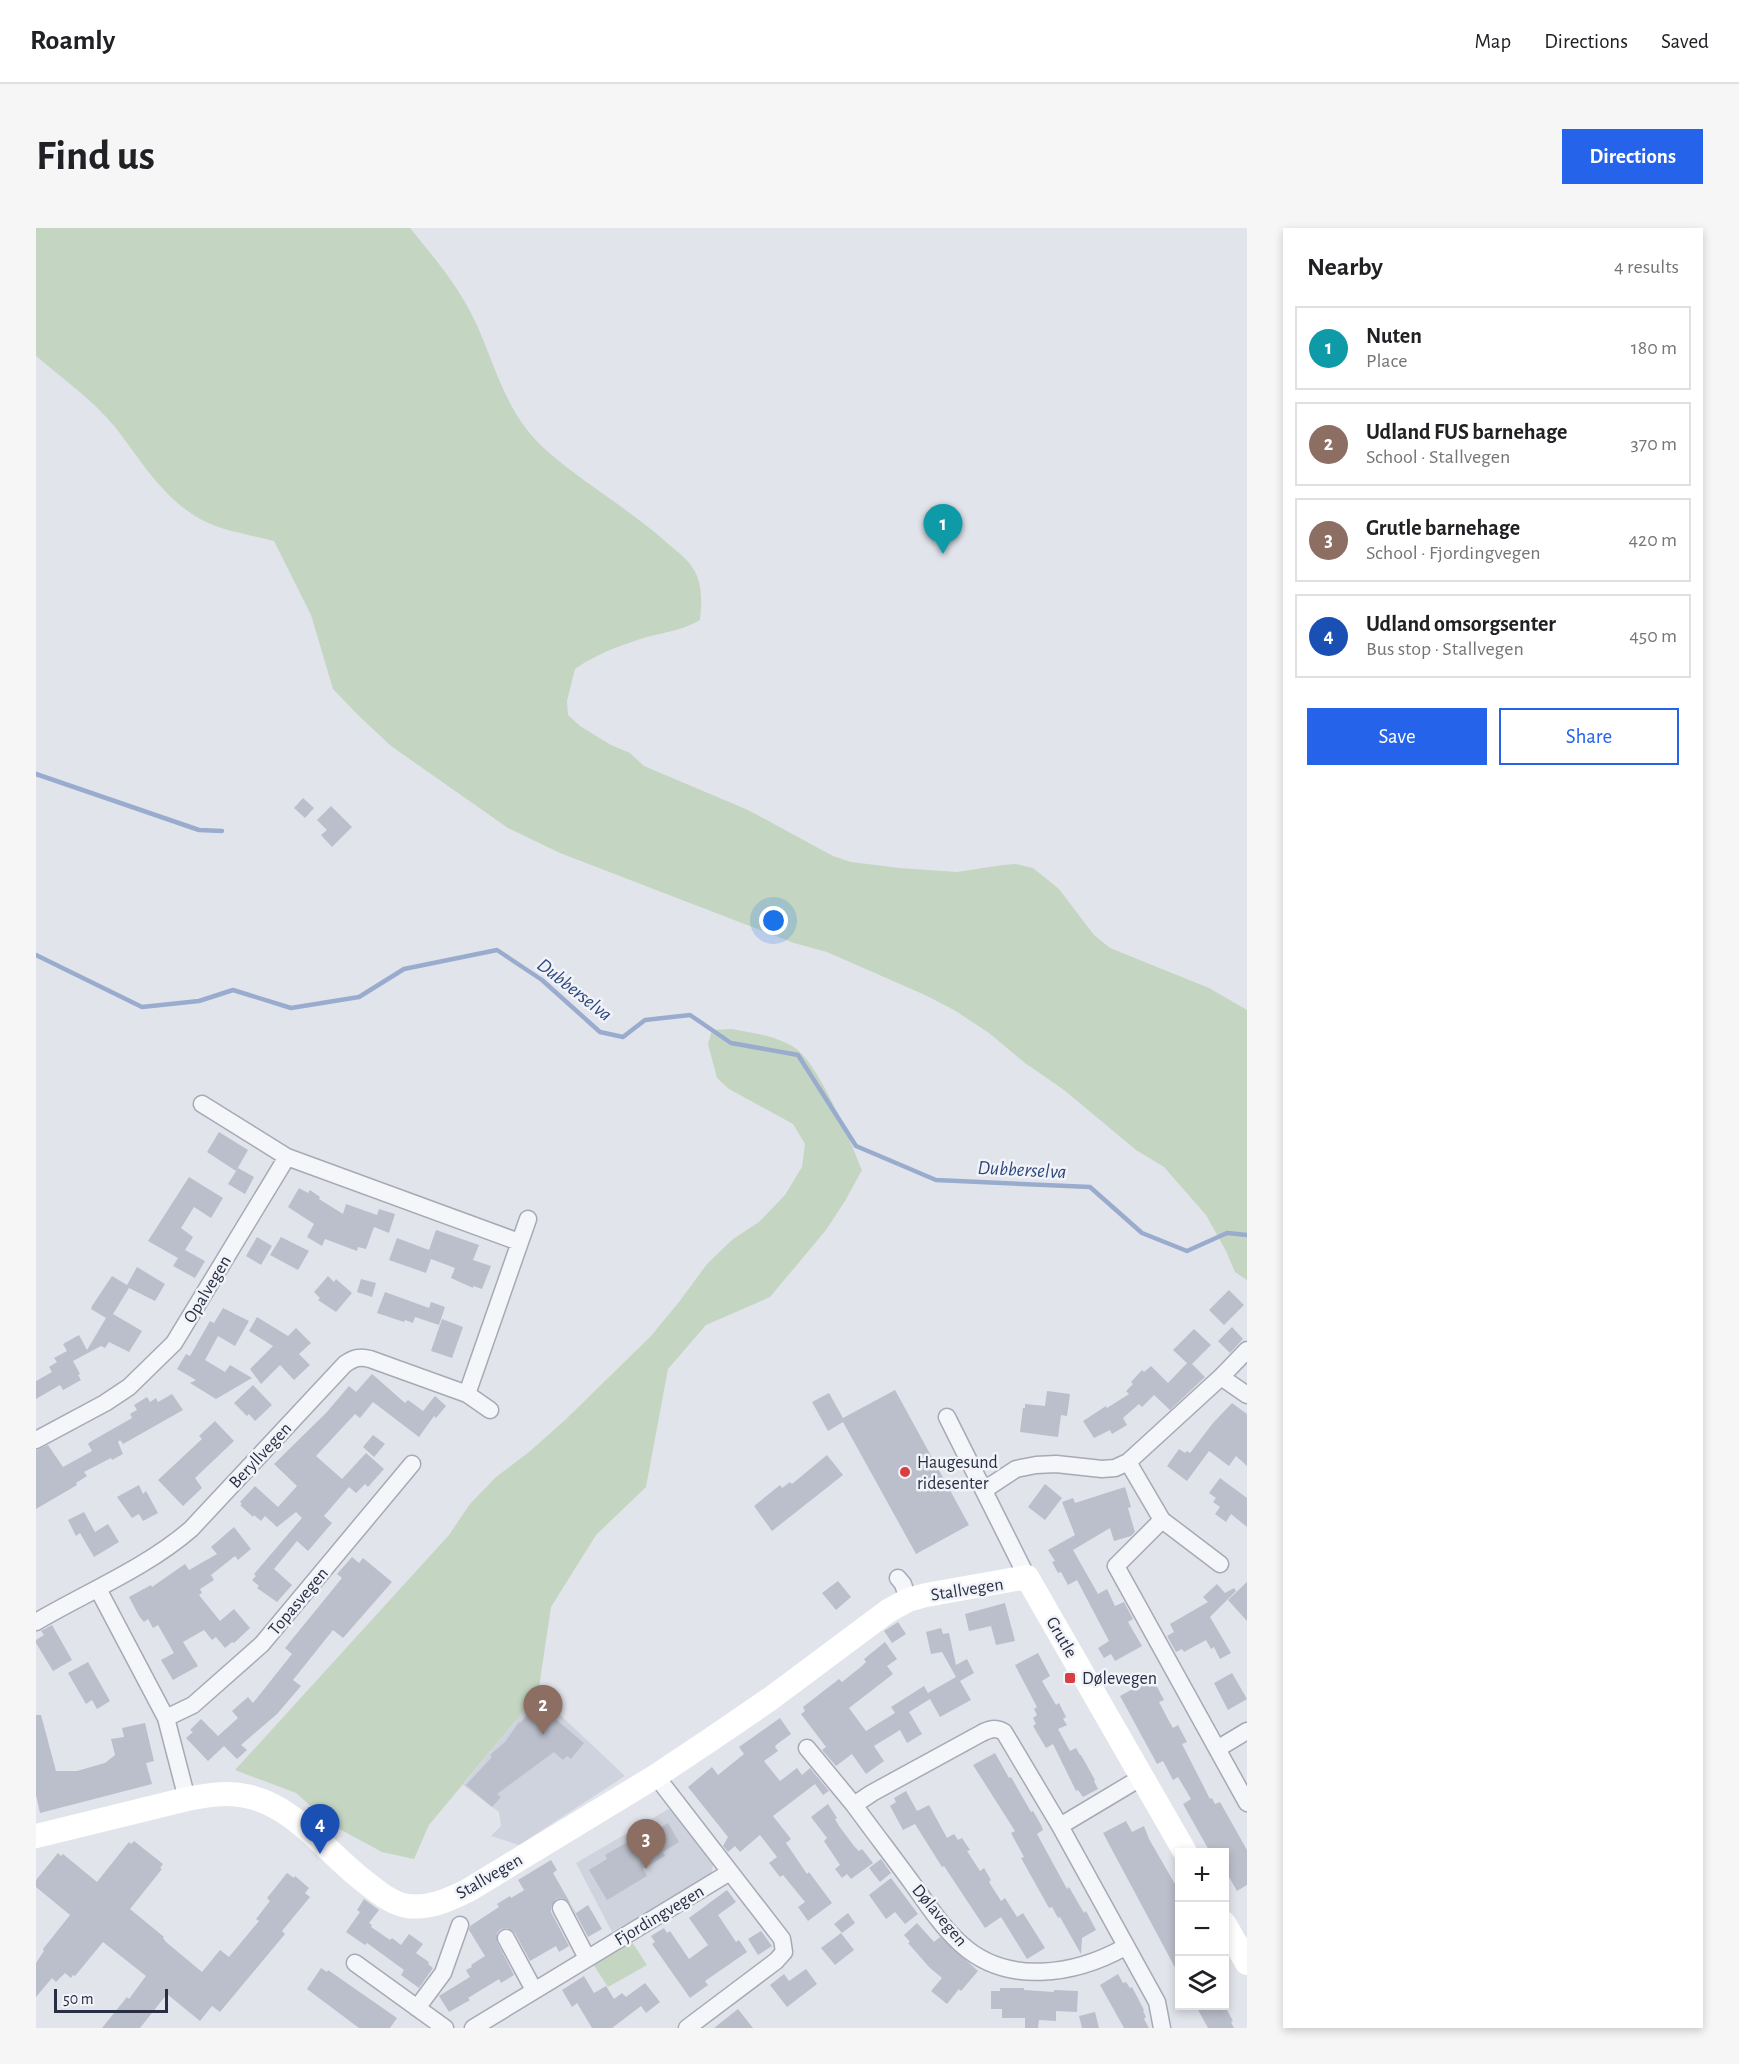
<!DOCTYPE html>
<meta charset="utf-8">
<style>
body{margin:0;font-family:"Alegreya Sans",sans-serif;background:#f6f6f6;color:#202124}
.controls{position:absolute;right:18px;bottom:18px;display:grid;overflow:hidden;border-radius:0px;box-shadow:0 3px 9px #0003}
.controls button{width:54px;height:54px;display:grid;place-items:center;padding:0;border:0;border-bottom:2px solid #e0e0e0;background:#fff;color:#202124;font:30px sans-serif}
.scale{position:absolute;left:18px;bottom:15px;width:114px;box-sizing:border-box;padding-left:6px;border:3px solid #282f44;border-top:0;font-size:16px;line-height:21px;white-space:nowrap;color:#282f44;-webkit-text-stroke:4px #f1f3f8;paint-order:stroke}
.you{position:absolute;left:738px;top:693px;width:21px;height:21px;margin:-15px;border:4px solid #fff;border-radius:50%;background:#1a73e8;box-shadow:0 0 0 9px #1a73e833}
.badge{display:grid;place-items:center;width:39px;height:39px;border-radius:50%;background:#2563eb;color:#fff;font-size:20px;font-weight:700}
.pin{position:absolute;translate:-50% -50px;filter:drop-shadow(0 2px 3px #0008)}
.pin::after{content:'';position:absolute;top:32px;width:21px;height:18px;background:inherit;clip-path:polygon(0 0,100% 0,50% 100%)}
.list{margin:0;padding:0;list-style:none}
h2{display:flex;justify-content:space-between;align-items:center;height:78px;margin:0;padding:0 24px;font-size:26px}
h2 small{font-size:20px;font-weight:400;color:#757577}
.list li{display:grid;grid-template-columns:39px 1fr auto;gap:18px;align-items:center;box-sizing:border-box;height:84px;margin:0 12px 12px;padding:0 12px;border:2px solid #e0e0e0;border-radius:0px}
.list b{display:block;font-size:22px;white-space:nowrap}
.list p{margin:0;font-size:20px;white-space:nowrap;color:#757577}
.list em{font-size:20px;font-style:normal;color:#757577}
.actions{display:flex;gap:12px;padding:18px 24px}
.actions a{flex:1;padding:14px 0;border:2px solid #2563eb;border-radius:0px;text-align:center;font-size:21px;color:#2563eb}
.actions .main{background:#2563eb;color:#fff}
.icon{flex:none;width:33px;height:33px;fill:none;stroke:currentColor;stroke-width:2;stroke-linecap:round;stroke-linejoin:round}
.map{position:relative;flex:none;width:1211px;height:1800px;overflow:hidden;border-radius:0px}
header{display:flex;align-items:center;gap:36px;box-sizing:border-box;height:84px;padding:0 30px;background:#fff;border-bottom:2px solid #e0e0e0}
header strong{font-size:28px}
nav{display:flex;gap:33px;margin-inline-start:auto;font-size:21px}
.intro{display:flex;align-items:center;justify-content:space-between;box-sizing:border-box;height:144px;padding:0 36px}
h1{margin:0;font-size:42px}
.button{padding:15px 27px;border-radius:0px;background:#2563eb;color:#fff;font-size:21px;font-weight:700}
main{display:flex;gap:36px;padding:0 36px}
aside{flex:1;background:#fff;border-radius:0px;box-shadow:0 3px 9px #0003}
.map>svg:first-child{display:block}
</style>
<header>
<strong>Roamly</strong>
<nav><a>Map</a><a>Directions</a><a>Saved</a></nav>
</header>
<div class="intro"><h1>Find us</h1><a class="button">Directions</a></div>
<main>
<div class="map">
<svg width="1211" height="1800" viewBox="0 0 1211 1800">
<rect width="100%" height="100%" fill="#e1e4eb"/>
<path fill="#cfd3dd" d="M502,1466L589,1548L483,1617L455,1608L465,1598L463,1584L427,1557Z
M636,1579L678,1632L675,1648L576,1704L540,1635Z"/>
<path fill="#c4d6c2" d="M0,0H374C396,27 419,54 435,85C460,134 466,183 511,223C549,256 593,281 630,314C638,321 648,328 654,336C667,352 666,373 664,392C647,402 630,404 611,409C585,417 562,425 539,441L531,473L532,487L544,498L575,517L594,525L608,538L712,582L797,628L815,634L864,640L921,644L967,637L980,636L997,640L1023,661L1058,707L1074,720L1173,760L1211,782V1052L1199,1044L1190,1023L1170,987L1128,939L1100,922L1028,862L989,835L953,805L918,782L889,767L791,724L758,715L524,625L472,600L355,518L322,487L297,461L275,387L238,313C212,306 183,303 159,288C124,266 104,231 79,199C57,172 27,151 0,128Z
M696,801C717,805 741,808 759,820C783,836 815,914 826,942L809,973L790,1002L734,1069L670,1097L632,1141L610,1259L560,1307L515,1379L502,1466L393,1597L378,1631L346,1624L296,1597L260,1565L199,1542L413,1307L434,1276L460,1249L493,1224L528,1193L615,1108L643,1074L671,1036L697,1011L723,994L749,967L766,939L769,916L757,896L693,861L681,850L672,816L676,802Z
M594,1711L611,1737L572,1759L555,1733Z"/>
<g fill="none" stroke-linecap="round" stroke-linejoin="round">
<path stroke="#9aacce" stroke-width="4.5" d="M0,546L163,602L186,603
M0,727L106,779L163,773L197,762L255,780L323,769L368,741L461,722L506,752L564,804L587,809L609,792L654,787L695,815L762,827L820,918L900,952L1054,959L1106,1005L1151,1023L1191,1005L1211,1007"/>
</g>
<path fill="#bbbfcb" d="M267,570L278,580L269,590L258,580Z
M295,578L316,599L296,619L285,607L291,602L281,592Z
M183,904L212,922L200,943L171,924Z
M202,940L218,949L209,966L192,956Z
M153,949L187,970L175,990L158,979L145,1000L157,1009L149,1022L169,1033L159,1050L137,1038L142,1030L112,1013Z
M263,960L272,965L274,962L284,969L283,971L307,986L310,976L341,987L343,981L359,986L353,1005L338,999L330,1021L322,1019L321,1023L289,1011L286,1018L271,1009L278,996L252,979Z
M400,1002L443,1017L437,1032L455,1038L446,1061L437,1058V1060L415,1050L419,1040L395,1031L390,1045L353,1032L361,1010L393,1022Z
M221,1009L236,1018L225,1037L210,1028Z
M245,1009L273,1023L262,1042L234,1027Z
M101,1039L129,1056L119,1073L93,1060L77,1086L106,1103L93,1124L73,1114L69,1120L65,1118L37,1133L44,1146L42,1147L45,1152L27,1162L24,1157L0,1171V1153L16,1144L13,1139L21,1134L18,1130L31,1123L27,1116L43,1107L51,1122L70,1090L55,1081L56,1078L76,1048L91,1057Z
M292,1048L298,1054L300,1051L316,1065L300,1084L282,1072L284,1070L278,1064Z
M325,1051L340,1055L336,1069L321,1064Z
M1193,1062L1208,1077L1188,1097L1173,1082Z
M349,1064L393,1080L395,1074L409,1079L403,1097L379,1089L377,1095L369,1092L368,1094L341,1085Z
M187,1080L213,1093L199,1118L182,1108L169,1132L189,1144L194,1137L216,1150L180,1171L154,1155L160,1152L141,1141L150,1126L154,1128L174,1093L178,1095Z
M221,1089L252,1108L260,1100L275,1115L263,1126L274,1137L258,1152L244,1137L225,1156L214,1141L237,1118L213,1103Z
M406,1091L427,1099L416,1130L395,1123Z
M1196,1099L1207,1111L1194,1125L1182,1113Z
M1158,1101L1175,1117L1156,1136L1169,1149L1134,1182L1118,1167L1106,1179L1103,1176L1087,1190L1091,1197L1076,1206L1074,1202L1058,1210L1047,1193L1070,1178L1071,1180L1093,1166L1090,1163L1097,1156L1095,1154L1106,1142L1108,1144L1115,1138L1132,1155L1151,1135L1137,1122Z
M336,1146L369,1175L372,1172L387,1183L399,1168L410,1178L400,1190L398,1188L383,1209L337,1174L324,1190L319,1186L280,1228L306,1251L330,1225L348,1241L332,1259L329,1256L320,1265L313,1259L288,1288L296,1295L272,1323L261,1313L238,1341L256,1357L241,1374L221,1360L223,1358L216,1352L220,1348L218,1346L266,1290L260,1284L241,1299L229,1288L225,1293L218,1287L217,1289L204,1277L206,1276L204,1274L219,1258L242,1279L261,1258L238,1236L290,1185L313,1158L320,1164Z
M217,1157L236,1177L219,1193L213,1186L211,1188L198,1175Z
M859,1162L933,1297L880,1326L807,1194L792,1203L776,1174L793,1165L807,1190Z
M1011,1163L1034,1166L1031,1188L1025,1187L1022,1209L984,1204L987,1180H989V1176L1009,1178Z
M136,1166L147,1182L87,1216L84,1212L82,1214L87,1226L76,1232L75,1230L48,1244L51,1248L40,1255L41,1257L0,1281V1222L12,1217L27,1239L56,1223L52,1216L54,1214L96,1190L94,1186L101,1182L98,1177L111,1169L114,1174L120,1170L122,1174Z
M1196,1175L1211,1186V1238L1200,1228L1193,1238L1173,1223L1151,1253L1131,1238L1143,1221L1149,1225L1151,1223L1154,1225L1177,1195Z
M179,1193L198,1213L159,1250L166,1260L147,1278L122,1252L166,1211L163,1208Z
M337,1207L349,1216L338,1229L327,1219Z
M791,1227L807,1247L736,1303L718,1278L744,1257L746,1260L754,1254L756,1256Z
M1184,1250L1211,1270V1299L1195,1286L1190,1294L1179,1286L1184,1279L1177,1274L1180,1270L1173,1265Z
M1009,1256L1026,1270L1009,1292L992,1279Z
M103,1257L107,1266L110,1263L122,1285L107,1293L103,1286L96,1290L81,1269Z
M1089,1259L1095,1279L1092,1280L1099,1304L1095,1308L1078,1313L1074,1300L1037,1322L1062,1366L1071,1361L1079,1378L1088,1374L1097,1391L1092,1394L1106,1418L1079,1433L1075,1426L1068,1430L1062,1420L1073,1413L1041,1352L1032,1357L1025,1344L1022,1345L1016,1334L1019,1333L1012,1322L1039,1307L1026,1274L1037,1270L1039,1275Z
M48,1284L59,1304L72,1296L83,1314L58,1329L44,1305L40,1308L32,1292Z
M198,1299L215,1321L202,1332L199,1328L175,1347L178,1352L164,1361L166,1365L163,1367L184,1393L198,1381L214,1400L198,1415L196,1414L189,1420L180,1409L176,1412L168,1402L147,1414L162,1438L137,1452L125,1432L138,1425L122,1397L117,1400L112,1391L108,1394L103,1388L93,1369L115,1357L116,1359L149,1336L153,1342L181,1326L175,1319Z
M316,1329L323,1335L327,1330L356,1354L307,1410L297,1402L257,1452L265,1458L241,1486L205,1517L211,1522L201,1531L188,1518L172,1533L150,1510L157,1504L154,1502L165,1491L182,1508L202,1490L196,1483L212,1469L217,1475L256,1426L249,1420L306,1350L301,1346Z
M802,1353L815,1369L800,1382L786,1365Z
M1211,1354V1393L1192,1372Z
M1181,1356L1189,1365L1198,1360L1200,1363L1174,1389L1195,1425L1184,1431L1178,1419L1175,1421L1170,1412L1148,1424L1146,1421L1140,1424L1131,1408L1138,1404L1134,1396L1172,1374L1167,1369Z
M969,1375L979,1413L960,1417L955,1398L933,1403L929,1386Z
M862,1394L870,1406L856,1415L848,1403Z
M16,1397L36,1432L17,1443L0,1415V1412L8,1407L5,1403Z
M905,1400L907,1406L913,1405L920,1437L931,1431L938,1445L924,1453L935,1472L904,1489L894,1471L873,1484L886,1506L871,1515L864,1502L838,1518L848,1533L830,1546L816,1526L800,1538L786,1522L790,1519L765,1486L769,1483L767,1479L803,1451L806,1454L826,1438L830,1434L828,1431L849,1414L861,1431L851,1438L857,1446L813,1480L830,1503L859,1485L855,1479L888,1458L892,1465L920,1449L906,1424L895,1426L890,1404Z
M1002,1425L1014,1448L1006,1453L1020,1477L1023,1475L1030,1489L1027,1491L1031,1497L1022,1501L1034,1523L1040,1520L1044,1527H1045L1059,1552L1058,1553L1062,1561L1047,1569L1042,1562L1040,1563L1017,1516L1010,1520L997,1498L1000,1496L997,1490L1001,1487L998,1481L1001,1479L979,1437Z
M52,1434L74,1473L61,1481L56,1472L50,1476L32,1445Z
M1196,1445L1211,1471L1192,1482L1178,1455Z
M1111,1453L1114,1458L1119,1455L1128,1472L1123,1474L1134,1495L1137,1500L1142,1497L1151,1514L1146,1516L1174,1571L1176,1570L1179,1576L1184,1574L1211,1622V1657L1201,1663L1188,1640V1624H1174L1147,1576L1155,1571L1142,1549L1137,1552L1127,1533L1121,1536L1084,1468Z
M497,1480L512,1492L516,1488L548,1515L535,1531L531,1528L527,1532L518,1524L461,1566L465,1569L456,1579L430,1557L456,1529L454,1527L469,1514L483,1494L484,1495Z
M0,1487H5L20,1543H41L69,1535L79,1527L75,1511L88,1509L86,1500L109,1495L118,1533L110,1535L116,1556L4,1585L0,1567Z
M744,1490L755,1506L740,1517L739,1519L742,1523L728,1533L744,1553L761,1540L766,1547L774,1540L793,1563L787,1567L779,1556L737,1588L755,1611L750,1615L771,1646L773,1644L796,1675L772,1693L762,1679L769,1674L747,1647L744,1649L733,1635L741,1629L724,1607L704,1624L699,1618L692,1624L687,1618L692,1609L652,1559L676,1539L682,1547L708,1526L703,1519Z
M959,1525L973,1550L975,1549L995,1584L997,1583L1005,1597L1007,1602L1001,1606L1031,1661L1033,1659L1048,1685L1050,1683L1060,1702L1046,1710L1045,1726L1024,1689L1022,1690L1016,1679L1013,1680L985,1630L988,1629L975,1605L979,1603L937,1537Z
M870,1563L881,1583L893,1577L911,1610L918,1606L922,1612L926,1610L934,1622L931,1623L944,1643L948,1640L955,1652L953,1654L965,1673L969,1670L981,1689L987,1685L1009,1720L991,1731L965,1689L949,1700L908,1638L906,1639L879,1596L867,1602L854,1578L860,1574L858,1570Z
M792,1576L801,1590L799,1591L803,1598L818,1618L823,1623L826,1621L837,1635L815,1651L811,1646L806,1650L799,1641L804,1637L788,1613L791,1610L775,1589Z
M1090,1593L1096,1604L1108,1598L1113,1611L1143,1663V1747L1067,1605Z
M632,1595L643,1614L627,1624L629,1628L607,1641L611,1648L571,1672L553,1642L571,1631L569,1627L614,1601L616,1605Z
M98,1613L127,1636L124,1640L126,1641L94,1681L128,1709L127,1710L130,1714L166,1744L184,1722L193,1729L223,1693L220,1691L234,1673L231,1670L251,1645L258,1650L259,1648L273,1660L269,1665L274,1669L246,1703L249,1706L184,1784L176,1778L164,1793L131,1766L104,1800H66L91,1769L93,1771L110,1748L67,1714L39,1748L37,1747L35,1750L29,1745L20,1754L16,1750L0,1769V1735L8,1723L7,1721L34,1687L0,1659V1652L22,1625L25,1628L27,1626L61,1654L93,1614L95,1616Z
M845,1631L855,1645L844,1654L833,1640Z
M515,1632L521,1642L517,1645L540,1685L552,1677L566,1701L552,1709L534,1675L526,1670L520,1671L515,1679V1684L533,1718L523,1724L520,1718L494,1733L479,1705L471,1700L465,1701L461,1705V1714L478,1747L465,1755L463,1751L432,1770L434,1772L413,1784L403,1768L434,1749L430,1742L436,1739L435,1737L449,1728L433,1702L434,1698L463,1679L461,1676L474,1668L475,1670L500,1655L488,1662L482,1652Z
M855,1650L882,1686L869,1696L859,1684L850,1691L833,1667Z
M691,1662L700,1674L682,1687L700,1714L703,1712L711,1724L669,1753L672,1757L654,1770L616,1716L619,1714L615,1708L628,1700L631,1705L634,1703L653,1731L672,1717L653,1690Z
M328,1671L343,1682L333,1695L336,1697L335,1699L354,1712L356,1710L365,1717L373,1706L387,1716L380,1725L393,1734L392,1736L397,1740L383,1760L365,1747L368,1742L331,1715L329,1717L310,1704L324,1684L321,1682Z
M812,1685L819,1695L806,1705L798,1696Z
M881,1695L898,1714L904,1709L942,1743L925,1763L923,1761L911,1776L895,1763L906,1750L893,1739L872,1715L874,1714L868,1707Z
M725,1703L736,1718L722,1727L712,1711Z
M805,1705L818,1722L799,1737L785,1720Z
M285,1740L291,1744L292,1742L361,1790L354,1800H323L271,1761Z
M770,1741L781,1756L751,1779L734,1757L748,1746L753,1753Z
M1082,1746L1087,1755L1090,1754L1094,1760L1096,1759L1108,1782L1107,1783L1110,1789L1108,1791L1113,1800H1088L1064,1757Z
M548,1748L558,1765L570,1758L578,1771L586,1765L590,1769L609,1755L624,1774L610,1785L605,1778L576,1800H556L541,1775L536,1779L526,1762Z
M964,1760H988V1762L1018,1764V1762L1042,1763L1041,1784L1020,1783V1793L1003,1792L1002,1800H989V1790H966V1781H955V1763H964Z
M1160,1778H1189L1197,1793L1195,1794L1198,1800H1172Z
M702,1781L717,1800H678Z
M1059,1784L1063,1800H1046L1043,1788Z"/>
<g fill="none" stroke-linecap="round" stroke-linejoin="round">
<defs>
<path id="street" d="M166,876L251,929L483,1014
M1185,1149L1211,1167
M431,1166L492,991
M911,1189L991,1349
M0,1212L69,1175L93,1159L138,1115L251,929
M1092,1234L1126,1292L1184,1336
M948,1262L980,1241L1000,1237L1020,1236L1066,1241L1079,1240L1092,1234L1185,1149L1211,1122
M1126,1292L1080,1338L1211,1575
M862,1350L867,1356L872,1372
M62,1361L130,1490L151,1571
M0,1394C51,1364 110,1340 155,1301L309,1136C318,1130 324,1128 334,1131L431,1166L454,1182
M130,1490L157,1477L226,1416L376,1236
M771,1520L818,1577
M1181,1521L1211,1503
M620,1548L746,1711L748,1724L740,1733L651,1800
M1024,1598L1106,1549
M525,1680L551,1730
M470,1710L498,1762
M1089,1719C1039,1747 971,1758 925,1716C906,1699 891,1676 876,1655C857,1629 837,1603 818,1577L836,1565L944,1506C953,1501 959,1499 968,1504L1024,1598L1121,1774L1126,1800
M319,1735L409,1800
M381,1780L407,1745L424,1697
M437,1800L694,1644"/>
</defs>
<use href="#street" stroke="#a6aab6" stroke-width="19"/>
<use href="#street" stroke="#f5f6f9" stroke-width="16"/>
<path stroke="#fff" stroke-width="24" d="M0,1608L151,1571C171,1567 190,1564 210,1568C258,1577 291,1625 328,1653C341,1663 354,1675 371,1678C393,1681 412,1672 431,1663L620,1548L674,1512L734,1471L852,1383L872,1372L890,1367L991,1349L1149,1624
M1188,1695L1211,1735"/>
</g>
<g fill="#d93e42" stroke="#f1f3f8" stroke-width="2">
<circle cx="869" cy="1244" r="6"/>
<rect x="1028" y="1444" width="12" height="12" rx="3"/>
</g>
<g text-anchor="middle" stroke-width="5" stroke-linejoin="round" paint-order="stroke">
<g font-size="18" fill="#282f44" stroke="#f1f3f8">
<text transform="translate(171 1061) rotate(-59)" y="6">Opalvegen</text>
<text transform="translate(224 1227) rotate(-47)" y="6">Beryllvegen</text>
<text transform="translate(931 1361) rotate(-9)" y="6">Stallvegen</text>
<text transform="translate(262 1373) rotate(-50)" y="6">Topasvegen</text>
<text transform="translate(1026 1409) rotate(60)" y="6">Grutle</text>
<text transform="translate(453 1648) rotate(-30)" y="6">Stallvegen</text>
<text transform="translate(623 1687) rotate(-31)" y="6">Fjordingvegen</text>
<text transform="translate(904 1687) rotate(50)" y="6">Dølavegen</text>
</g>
<g font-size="18" fill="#282f44" stroke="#f1f3f8" text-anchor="start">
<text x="881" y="1240">Haugesund<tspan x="881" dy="21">ridesenter</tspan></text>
<text x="1046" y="1456">Dølevegen</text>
</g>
<g font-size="20" font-style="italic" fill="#2f487c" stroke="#f1f3f8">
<text transform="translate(539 761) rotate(38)" y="7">Dubberselva</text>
<text transform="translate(986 941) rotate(3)" y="7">Dubberselva</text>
</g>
</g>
</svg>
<div class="controls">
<button>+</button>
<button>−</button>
<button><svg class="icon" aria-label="layers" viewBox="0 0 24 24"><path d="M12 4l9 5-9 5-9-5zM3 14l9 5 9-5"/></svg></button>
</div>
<div class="scale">50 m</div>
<div class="you"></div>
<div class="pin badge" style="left:907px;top:326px;background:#0f9aa8">1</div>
<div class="pin badge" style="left:507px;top:1507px;background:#8d6e63">2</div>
<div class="pin badge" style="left:610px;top:1641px;background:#8d6e63">3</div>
<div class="pin badge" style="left:284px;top:1626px;background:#1a4fb4">4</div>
</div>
<aside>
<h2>Nearby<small>4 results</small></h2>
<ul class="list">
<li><span class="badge" style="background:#0f9aa8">1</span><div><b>Nuten</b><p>Place</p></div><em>180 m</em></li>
<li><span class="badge" style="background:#8d6e63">2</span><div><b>Udland FUS barnehage</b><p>School · Stallvegen</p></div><em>370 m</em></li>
<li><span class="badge" style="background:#8d6e63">3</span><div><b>Grutle barnehage</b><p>School · Fjordingvegen</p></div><em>420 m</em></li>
<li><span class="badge" style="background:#1a4fb4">4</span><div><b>Udland omsorgsenter</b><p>Bus stop · Stallvegen</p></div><em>450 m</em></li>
</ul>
<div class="actions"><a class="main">Save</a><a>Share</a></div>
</aside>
</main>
